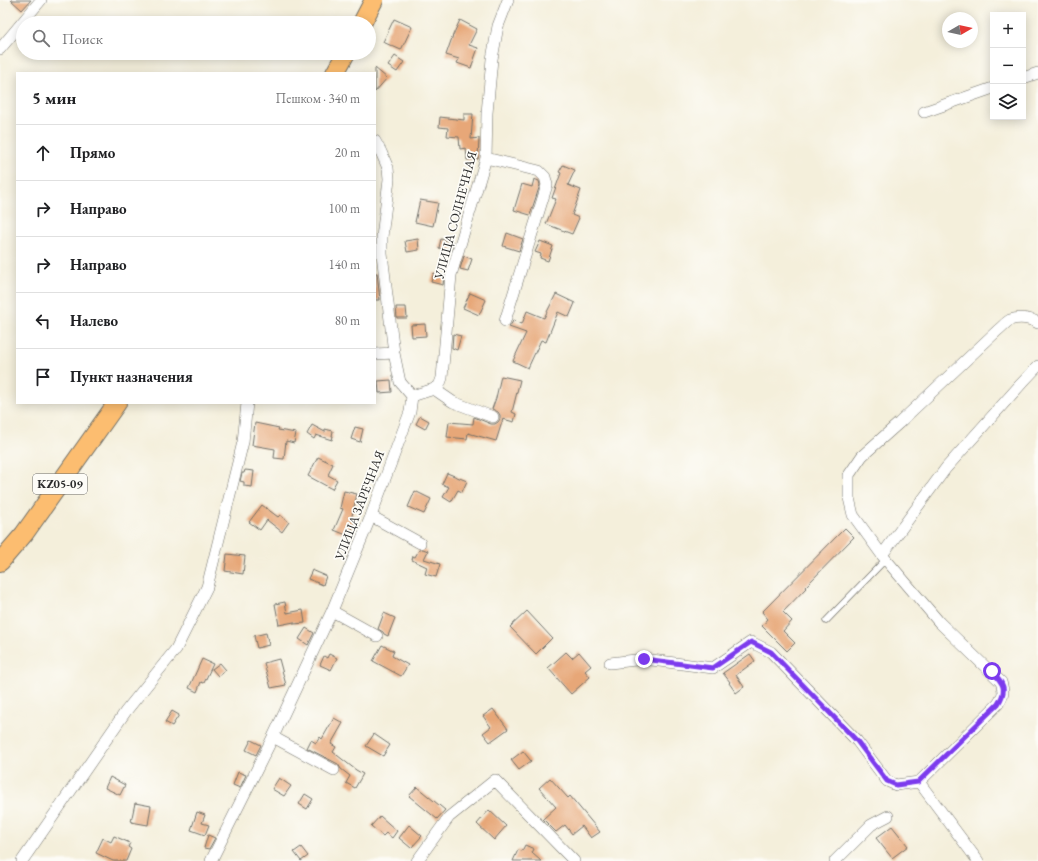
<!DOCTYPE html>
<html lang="ru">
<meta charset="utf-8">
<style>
body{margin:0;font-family:"EB Garamond",serif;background:#f6f6f6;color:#202124}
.controls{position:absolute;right:12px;top:12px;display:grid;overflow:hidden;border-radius:0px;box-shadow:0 2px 10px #0003}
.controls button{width:36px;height:36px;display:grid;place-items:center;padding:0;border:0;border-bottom:1px solid #e0e0e0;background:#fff;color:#202124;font:20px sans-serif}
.compass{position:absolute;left:942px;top:12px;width:36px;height:36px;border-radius:50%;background:#fff;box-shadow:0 2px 10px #0003;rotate:81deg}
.stop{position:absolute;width:12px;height:12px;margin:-9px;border:3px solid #7c3aed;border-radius:50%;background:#fff}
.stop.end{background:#7c3aed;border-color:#fff;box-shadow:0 1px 4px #0008}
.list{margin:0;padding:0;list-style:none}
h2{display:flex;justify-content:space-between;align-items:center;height:52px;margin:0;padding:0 16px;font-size:17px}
h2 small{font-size:13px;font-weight:400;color:#757577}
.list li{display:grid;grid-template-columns:26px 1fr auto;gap:12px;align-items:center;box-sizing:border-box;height:56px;padding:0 16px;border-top:1px solid #e0e0e0}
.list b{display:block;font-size:15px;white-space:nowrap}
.list em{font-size:13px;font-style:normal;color:#757577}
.icon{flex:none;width:22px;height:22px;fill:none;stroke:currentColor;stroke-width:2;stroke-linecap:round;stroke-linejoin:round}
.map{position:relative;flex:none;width:1038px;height:861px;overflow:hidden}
.search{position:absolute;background:#fff;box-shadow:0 2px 10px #0003;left:16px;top:16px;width:360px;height:44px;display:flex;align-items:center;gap:10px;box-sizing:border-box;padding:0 14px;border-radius:22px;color:#757577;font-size:15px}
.panel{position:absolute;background:#fff;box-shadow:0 2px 10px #0003;left:16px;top:72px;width:360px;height:332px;border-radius:0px}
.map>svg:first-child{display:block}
</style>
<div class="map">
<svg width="1038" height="861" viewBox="0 0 1038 861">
<rect width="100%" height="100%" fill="#fdfcf7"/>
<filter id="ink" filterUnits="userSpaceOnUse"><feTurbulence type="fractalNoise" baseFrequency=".025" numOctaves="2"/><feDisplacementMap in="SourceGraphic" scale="8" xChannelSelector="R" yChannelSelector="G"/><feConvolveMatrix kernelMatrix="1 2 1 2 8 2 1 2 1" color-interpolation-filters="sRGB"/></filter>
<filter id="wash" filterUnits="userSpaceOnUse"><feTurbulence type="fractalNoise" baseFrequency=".012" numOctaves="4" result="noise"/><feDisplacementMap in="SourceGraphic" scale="16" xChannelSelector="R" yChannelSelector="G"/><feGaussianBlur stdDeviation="0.9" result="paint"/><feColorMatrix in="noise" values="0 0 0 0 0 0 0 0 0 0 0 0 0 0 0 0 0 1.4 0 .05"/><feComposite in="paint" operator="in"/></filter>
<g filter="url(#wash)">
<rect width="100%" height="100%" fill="#f4efdb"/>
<g id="blocks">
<path fill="#e7a778" d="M11,0H31L22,10Z
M394,19L412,27L401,50L383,42Z
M460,20L477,29L469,45L478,48L471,68L457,63L459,59L446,55L453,35Z
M395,56L404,62L397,72L388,66Z
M375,68L387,78L375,92Z
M464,114H473L471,139L479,138L478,159L467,160L466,148L460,149L459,137L447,136L448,128L439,127L440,117L464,120Z
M563,165L575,170L568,185L581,190L572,215L579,218L572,234L546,224L556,199L552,198L561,173L559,172Z
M534,179L539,181L540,185L530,215L514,210L522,184L532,187Z
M420,200L438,203L433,226L415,222Z
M507,233L523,239L519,251L503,246Z
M418,239L419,250L407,252L405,241Z
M441,239L453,242L451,251L439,248Z
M540,241L553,246L548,261L540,258L541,254L535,252Z
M464,256L472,259L468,271L460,269Z
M375,273H377L380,300H375Z
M434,273L444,276L443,285L431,282Z
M470,293L486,300L479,315L463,308Z
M556,294L575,303L569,317L558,312L546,342L541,340L528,368L513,361L526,333L509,327L512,323L513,320L522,324L527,311L544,318Z
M396,307H406L407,318H397Z
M425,324L426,336L412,337L411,325Z
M453,334L461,336L457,350L452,348Z
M501,376L520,380L512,412L516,414L514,422L503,419L496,441L468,433L467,439L447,437L449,422L473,424L474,417L491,424H495L498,422L500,419V415L498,412L492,409L496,398Z
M391,380L392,392L379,393L378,381Z
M420,416L429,421L425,429L416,424Z
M255,423L279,428L278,430L296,433L294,443L286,441L284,459L274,458L275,449L252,445Z
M312,425L325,432V429L333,431L332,436H333L332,440L316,435L314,439L307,434Z
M355,427L363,429L360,442L351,439Z
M318,457L333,464L328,475L337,480L332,489L308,476Z
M245,470L254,471L252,487L244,486V482L240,481L242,473H244Z
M447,473L467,481L462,492L458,490L451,502L443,497L449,487L442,484Z
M344,491L357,494L351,520L355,522L349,536L334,530L343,509L340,508Z
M415,491L431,499L424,514L408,507Z
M262,505L278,517L280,515L289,522L282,532L267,520L260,530L249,522Z
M845,528L854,537L805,587L806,588L783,612L792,621L783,631L795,643L787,651L762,626L768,619L762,612Z
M423,549L428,551L424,559L440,564L436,577L425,574L427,567L412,560L413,556L415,557L419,550Z
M227,554L245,556L243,574L225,571Z
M312,570L326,576L323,585L308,579Z
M285,602L287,613L303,610L305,623L294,624V622L279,625L275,604Z
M527,611L552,638L536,654L510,627Z
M384,613L395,618L388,636L384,634L383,632L378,629Z
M306,628L314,633L308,645L299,639Z
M266,633L269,645L257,648L254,636Z
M382,645L394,651L392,656L408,665L401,676L373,661Z
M566,652L572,658L579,652L591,666L585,671L590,677L571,694L548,668Z
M329,654L337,658L331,670L320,665L324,656L327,658Z
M750,654L755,661L736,675L744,687L736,693L729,683L730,682L723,673Z
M202,659L213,664L204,683L201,682L197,692L189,688Z
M279,659L286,685L271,688L264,663Z
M220,663L226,670L218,676L212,669Z
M493,709L508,729L490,742L483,733L491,727L483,716Z
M172,711L179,715L172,726L165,722Z
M334,718L343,723L331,744L336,747L333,752L356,770L363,774L355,788L346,783L350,776L341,769L338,764L307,748L311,740L316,743L320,737L322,739Z
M374,734L390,745L383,756L366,746Z
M251,740L261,745L256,755L246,750Z
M523,751L531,761L519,770L511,760Z
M238,772L246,775L240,788L233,785Z
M110,777L125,785L120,795L105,788Z
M279,778L291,786L284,796L272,789Z
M550,778L568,798L570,796L600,832L591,838L582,826L572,834L565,825L556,832L543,819L556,807L539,788Z
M417,787L445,810L437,819L409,796Z
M305,794L313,799L307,809L299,804Z
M135,803L151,806L148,825L131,822Z
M489,810L506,826L494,840L477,824Z
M197,812L205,815L202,823L209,825L205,835L191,830Z
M380,816L397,831L392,838L386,833L383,836L371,826Z
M409,825L422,836L411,848L399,838Z
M892,826L908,846L892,858L876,838Z
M208,835L215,838L209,849L204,848Z
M114,836L130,843L128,847L131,849L126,861H113L96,853L103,838L111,842Z
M525,845L534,849L532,853L541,861H513L518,850L522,851Z
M301,847L308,856L301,861L294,852Z"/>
</g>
</g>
<g filter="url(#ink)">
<use href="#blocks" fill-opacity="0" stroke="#717069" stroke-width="1"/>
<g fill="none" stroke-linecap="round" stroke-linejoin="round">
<defs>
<path id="service" d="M826,621L886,559"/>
<path id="minor" d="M0,49L41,0
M1023,78L1038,73
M924,112L993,88
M486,158L539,171L545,177L547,185L505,321
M375,354L394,353
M434,389L453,402L493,417
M412,396L434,389L439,386L442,378L451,275L486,158L487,113L492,59L498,26L508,0
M371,516L420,543
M882,555L946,468L1021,384L1038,366
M332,611L377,636
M610,663L644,659L713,668L751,642L771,652L857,741L887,781L896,785L919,782L978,861
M273,737L334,770
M919,782L998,704C1004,695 1004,692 1001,682L939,622L882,555L853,515L849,498V475L862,456L899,423L998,330C1002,327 1006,322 1010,320C1019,317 1031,318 1038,323
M22,861L126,711L176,649L207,587L243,442L247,403
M211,861L273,737L332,611L371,516L410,412L412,396L400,382L394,353L382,254V237L389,179L388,168L381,152L375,141
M417,861L449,817L495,780L574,861
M835,861L871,825L888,816"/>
<path id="primary" d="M362,23L374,0
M335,73L346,53
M0,562L24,534L117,403"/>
</defs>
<use href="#service" stroke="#717069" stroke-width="7"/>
<use href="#minor" stroke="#717069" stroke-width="12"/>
<use href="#primary" stroke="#717069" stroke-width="20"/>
<use href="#service" stroke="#fff" stroke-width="5.5"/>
<use href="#minor" stroke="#fff" stroke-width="11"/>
<use href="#primary" stroke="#fcbd6f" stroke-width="18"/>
</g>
</g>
<g fill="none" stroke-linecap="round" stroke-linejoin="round" filter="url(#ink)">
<path stroke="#7c3aed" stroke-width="5" d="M644,659L713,668L751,642L771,652L857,741L887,781L896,785L918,782L998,704C1008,689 1003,683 992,671"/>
</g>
<g text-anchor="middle" stroke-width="3.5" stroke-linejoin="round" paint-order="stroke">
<rect fill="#fdfcf7" stroke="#6a6a68" stroke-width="1" x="33" y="474" width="54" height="20" rx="3"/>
<g font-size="12" font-weight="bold" fill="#2b2b2b">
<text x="60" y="488">KZ05-09</text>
</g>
<g font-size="13" fill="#2b2b2b" stroke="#fdfcf7">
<text transform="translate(455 215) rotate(-75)" y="5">УЛИЦА СОЛНЕЧНАЯ</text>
<text transform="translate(359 505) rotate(-69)" y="5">УЛИЦА ЗАРЕЧНАЯ</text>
</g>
</g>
</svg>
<div class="controls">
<button>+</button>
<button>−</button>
<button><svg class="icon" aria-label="layers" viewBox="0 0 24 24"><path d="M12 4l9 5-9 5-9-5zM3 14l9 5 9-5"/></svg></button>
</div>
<svg class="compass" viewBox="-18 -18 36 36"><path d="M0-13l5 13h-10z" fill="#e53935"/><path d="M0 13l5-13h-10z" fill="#757577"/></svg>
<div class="stop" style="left:992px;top:671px"></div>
<div class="stop end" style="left:644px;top:659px"></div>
<div class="search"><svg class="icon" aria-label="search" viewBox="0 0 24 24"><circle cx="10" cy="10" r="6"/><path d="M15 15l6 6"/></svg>Поиск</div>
<section class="panel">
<h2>5 мин<small>Пешком · 340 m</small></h2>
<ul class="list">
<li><svg class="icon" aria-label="ahead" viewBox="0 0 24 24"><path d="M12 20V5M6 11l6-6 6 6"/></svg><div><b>Прямо</b></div><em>20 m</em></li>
<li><svg class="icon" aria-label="right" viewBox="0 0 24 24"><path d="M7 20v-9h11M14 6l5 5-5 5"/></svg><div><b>Направо</b></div><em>100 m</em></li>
<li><svg class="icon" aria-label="right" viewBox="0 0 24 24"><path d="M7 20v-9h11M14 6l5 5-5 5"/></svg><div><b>Направо</b></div><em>140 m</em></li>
<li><svg class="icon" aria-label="left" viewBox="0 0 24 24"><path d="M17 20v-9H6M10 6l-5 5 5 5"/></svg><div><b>Налево</b></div><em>80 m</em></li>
<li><svg class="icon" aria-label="arrive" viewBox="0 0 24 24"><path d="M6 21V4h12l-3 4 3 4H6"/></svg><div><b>Пункт назначения</b></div></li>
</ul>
</section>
</div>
